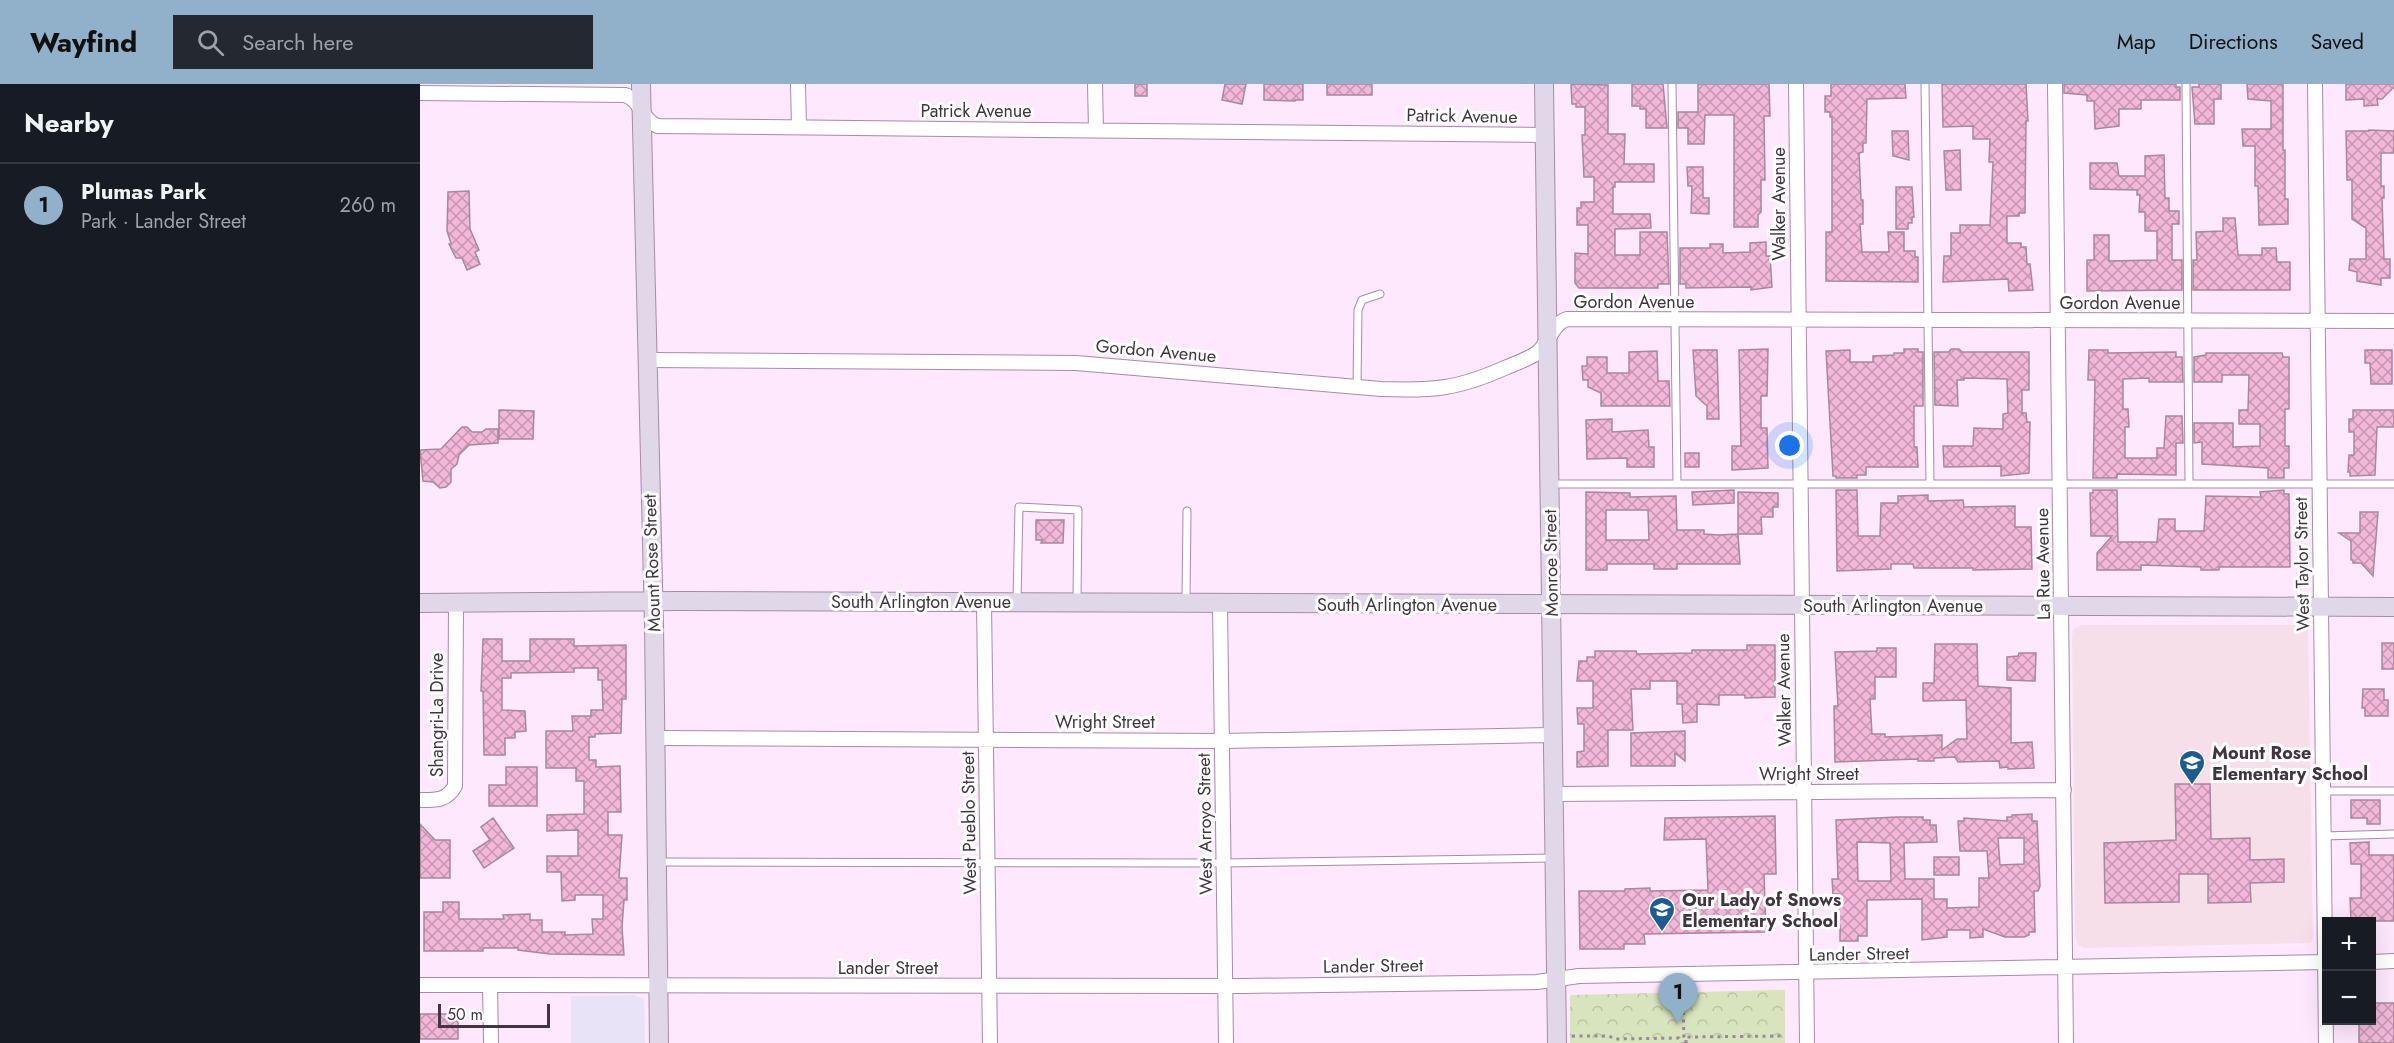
<!DOCTYPE html>
<meta charset="utf-8">
<style>
body{margin:0;font-family:Jost,sans-serif;background:#242831;color:#f1f3f6}
.controls{position:absolute;right:18px;bottom:18px;display:grid;overflow:hidden;border-radius:0px;box-shadow:0 6px 24px #0002}
.controls button{width:54px;height:54px;display:grid;place-items:center;padding:0;border:0;border-bottom:2px solid #363941;background:#171b24;color:#f1f3f6;font:30px sans-serif}
.scale{position:absolute;left:18px;bottom:15px;width:112px;box-sizing:border-box;padding-left:6px;border:3px solid #403540;border-top:0;font-size:16px;line-height:21px;white-space:nowrap;color:#403540;-webkit-text-stroke:4px #fff;paint-order:stroke}
.you{position:absolute;left:1370px;top:362px;width:21px;height:21px;margin:-15px;border:4px solid #fff;border-radius:50%;background:#1a73e8;box-shadow:0 0 0 9px #1a73e833}
.badge{display:grid;place-items:center;width:39px;height:39px;border-radius:50%;background:#91b0c9;color:#111;font-size:20px;font-weight:700}
.pin{position:absolute;translate:-50% -50px;filter:drop-shadow(0 2px 3px #0008)}
.pin::after{content:'';position:absolute;top:32px;width:21px;height:18px;background:inherit;clip-path:polygon(0 0,100% 0,50% 100%)}
.list{margin:0;padding:0;list-style:none}
h2{display:flex;justify-content:space-between;align-items:center;height:78px;margin:0;padding:0 24px;font-size:26px}
h2 small{font-size:20px;font-weight:400;color:#9ea1a6}
.list li{display:grid;grid-template-columns:39px 1fr auto;gap:18px;align-items:center;box-sizing:border-box;height:84px;padding:0 24px;border-top:2px solid #363941}
.list b{display:block;font-size:22px;white-space:nowrap}
.list p{margin:0;font-size:20px;white-space:nowrap;color:#9ea1a6}
.list em{font-size:20px;font-style:normal;color:#9ea1a6}
.icon{flex:none;width:33px;height:33px;fill:none;stroke:currentColor;stroke-width:2;stroke-linecap:round;stroke-linejoin:round}
.map{position:relative;flex:none;width:1974px;height:959px;overflow:hidden}
header{display:flex;align-items:center;gap:36px;box-sizing:border-box;height:84px;padding:0 30px;background:#91b0c9;color:#111}
header strong{font-size:28px}
nav{display:flex;gap:33px;margin-inline-start:auto;font-size:21px}
.search{width:420px;height:54px;background:#242831;display:flex;align-items:center;gap:15px;box-sizing:border-box;padding:0 21px;border-radius:0px;color:#9ea1a6;font-size:22px}
main{display:flex}
aside{flex:1;background:#171b24}
.map>svg:first-child{display:block}
</style>
<header>
<strong>Wayfind</strong>
<div class="search"><svg class="icon" aria-label="search" viewBox="0 0 24 24"><circle cx="10" cy="10" r="6"/><path d="M15 15l6 6"/></svg>Search here</div>
<nav><a>Map</a><a>Directions</a><a>Saved</a></nav>
</header>
<main>
<aside>
<h2>Nearby<small></small></h2>
<ul class="list">
<li><span class="badge">1</span><div><b>Plumas Park</b><p>Park · Lander Street</p></div><em>260 m</em></li>
</ul>
</aside>
<div class="map">
<svg width="1974" height="959" viewBox="0 0 1974 959">
<defs>
<pattern id="forest-crowns" width="20" height="18" patternUnits="userSpaceOnUse" patternTransform="scale(1.5)"><rect width="20" height="18" fill="#d8e4bd"/><path d="M2 6a3 3 0 1 1 6 0M12 15a3 3 0 1 1 6 0" fill="none" stroke="#bac4a4"/></pattern>
<pattern id="building-cross-hatch" width="8" height="8" patternUnits="userSpaceOnUse" patternTransform="scale(1.5)"><rect width="8" height="8" fill="#f2b7d9"/><path d="M0 0l8 8M0 8l8-8" fill="none" stroke="#c596b1"/></pattern>
</defs>
<rect width="100%" height="100%" fill="#fee8fe"/>
<path fill="#e9e3f8" d="M214,911L224,915L225,959H151V912Z"/>
<path fill="#f7dfea" d="M1662,541H1882L1888,544L1893,855L1890,859L1664,864L1658,861L1655,853L1652,551L1654,545Z"/>
<path fill="url(#forest-crowns)" d="M1365,906V959H1150V911Z"/>
<path fill="url(#building-cross-hatch)" stroke="#a8889a" stroke-width="1.5" fill-rule="evenodd" d="M715,0H727V12H715Z
M805,0H826L822,20L802,16Z
M844,0H883V16H875V17L844,16Z
M907,0H952V11H907Z
M1151,0L1188,1V50H1205L1204,80H1234V98H1195V103H1193V130H1230L1231,144L1195,145V171H1220V148H1247L1249,200H1238V204H1159L1155,199V169L1168,170V141H1157V124H1161V118H1174V93H1164L1162,51H1165V23H1156V20H1152Z
M1212,0H1243L1247,44H1226V25H1220V22H1212Z
M1278,0H1349L1350,32H1344L1345,96H1341V128L1338,131V143H1314V31H1285L1284,60H1268V44H1258V28H1278Z
M1411,0H1485L1486,14L1447,15L1446,59H1443V68L1439,69L1441,116H1443V140H1440L1442,168H1469L1468,148H1484V167H1495V173H1498V198L1406,197V148H1412V33H1410V28H1405V12H1411Z
M1522,0H1606L1608,37H1606L1605,129H1599V132H1587V159H1601V163H1606L1607,180H1610L1613,206L1589,207L1588,195L1523,198L1524,172H1531V149H1540V141H1570L1573,78H1569L1570,55H1553V42L1523,43Z
M1644,0H1756V3H1760V16H1721V25H1699V42L1675,45L1674,17H1667V11L1644,9Z
M1779,0H1801V15H1794V40H1775L1772,3H1779Z
M1827,0H1863V66H1865V115H1868V140L1839,141L1838,102H1835V62H1823L1822,45H1851V17L1828,15Z
M1926,0H1974V3L1962,15H1957L1958,21L1944,22V15L1926,16Z
M1949,46L1974,47V69H1961V102H1964V114H1962L1964,175H1970V194H1961V201L1937,197V188L1929,186L1930,175H1946V144L1932,135V96H1927L1926,47H1949Z
M1472,47H1488L1489,76L1473,72Z
M1540,66L1541,106H1526L1524,67Z
M1744,71L1745,114H1749V127H1759V140H1752V176H1762V206L1667,207V176H1674V151H1689V177L1737,176V147H1725V128H1719L1720,111H1717V106L1670,105V79H1697L1699,92H1725V72Z
M1267,83H1283V114H1289V130L1271,129L1272,102H1268Z
M1476,103H1492L1494,133H1492V139H1488V145H1476Z
M49,107L50,145L59,166L55,168L60,180L47,186L42,174H36L29,160L31,159L27,147L28,108Z
M1803,134H1815L1818,171H1842V164H1856L1857,178H1870V206H1773V176H1777L1776,148L1803,147Z
M1346,158V172H1350L1352,203L1331,206V203L1266,204V200H1260V164H1290V160H1303V169L1330,168V159Z
M1348,265L1347,312H1341V344H1347L1348,384L1312,386V362H1321L1319,266Z
M1484,265H1498V268H1503V322H1494V363H1497L1498,383H1446V391H1437V394H1416V392H1413L1406,267L1430,266V278H1453V272L1474,271V269H1484Z
M1531,265H1539L1542,268H1609V306H1602V329H1606L1607,338H1610L1609,389L1581,392V382L1524,383L1523,362H1553L1554,344L1583,345V330L1588,329L1587,295L1544,294V296H1537L1538,322L1515,321L1514,268H1529Z
M1273,266H1297L1299,335H1287V322L1276,312Z
M1669,266H1688V269L1756,268V273H1762L1763,298H1729V294L1703,295V325H1708L1709,343H1705V374H1737V364H1744L1746,332H1762L1763,359H1756V391L1697,390V394H1673L1675,296H1668Z
M1945,266H1972V300H1951L1950,279H1945Z
M1237,267L1238,297H1249L1250,322H1181V309L1168,303V296H1163L1162,282H1167V273H1187V289H1209V268Z
M1786,269H1862L1863,273H1869V325H1865V362H1869V384H1864V394H1848V384L1782,380V358L1774,359V339H1813V363L1840,362V340H1819V326H1828L1829,291H1802V298H1774V273L1786,271Z
M79,326L114,327L113,355H79Z
M1933,326H1974V343H1957L1955,391L1930,392V388H1928L1929,371H1934V348H1929V335H1933Z
M1192,335V348L1228,346L1229,363H1234V383H1207V374L1167,375L1166,336Z
M42,343H47L52,348H62L66,345H78V359L49,361L39,371L37,380L31,385V398L26,403L20,404L13,398L3,397L0,366L21,365Z
M1265,369H1279V383H1265Z
M1314,406V419L1273,421L1272,408Z
M1416,406H1437L1438,452H1460L1461,419H1478V412L1508,411V417L1543,416L1544,423L1595,422V443H1611L1612,485L1553,486V484H1494L1493,480H1471V485L1417,487Z
M1673,406H1697L1698,458H1737L1739,435H1755V447H1784L1786,412L1841,413L1840,408L1864,406V410H1869L1870,483H1799V486H1781V483L1721,481V486H1677V469L1692,452H1671L1670,409H1673Z
M1166,408L1210,409V413L1256,412L1257,446H1284V450L1298,451L1318,450V408L1358,409V423H1353V433H1341L1342,450H1318L1320,480H1257V485H1234V480H1187V486H1166ZM1186,426H1228L1229,456H1186Z
M1940,428H1958L1953,492L1941,479H1933V476H1931V457L1919,449H1940Z
M616,436H644L643,459H621L622,456H616Z
M63,555H82V577H110V555H154V562L206,561V615H202L201,649L175,650V653H169V676H176V683L200,682L201,728H188V751H202L199,794H207V816H204L202,843L204,871L130,870L98,866V864H63V867H4V828H23V818H39V835H84L83,831L110,830V836H122V848H145V851L173,850L172,835H183V811H155V816L142,817L141,788H127V772H158V746L127,747V731L164,730V697H156V684H126V647H153L152,632H171V626H183L182,596H178V584H154V588L91,589V594H82V626L105,627L106,647L95,648V654H85V671H64L63,607H61Z
M1962,559H1974V585H1962Z
M1515,560H1557L1558,602L1591,604V659L1612,658L1614,684L1588,685V683L1580,684L1579,677L1538,678L1535,673L1514,674V677H1498V675L1415,678L1414,622H1418L1415,568L1457,567V564H1476V593H1455V615H1450L1452,650H1465V653L1522,651V666L1537,655H1547L1546,616L1503,617V599H1514Z
M1327,561H1355V613L1325,614V611H1299V621L1277,620V638L1263,639L1262,620H1257V597H1230V605H1211L1213,646H1188V682L1157,683V668L1164,667V640H1158L1157,624H1173V597H1157L1159,577H1167V573H1175V567H1216L1217,570L1272,569V566H1327Z
M1599,569H1616L1615,597L1587,596V573L1598,572Z
M1943,605H1964V616H1968V632H1945V624H1942Z
M1265,647V677L1255,669V682H1211V649Z
M86,683H117V722H69V701H86Z
M1755,700H1790L1791,755L1830,754V776L1864,775V798L1830,799L1831,818L1788,819V790H1759V818L1685,819L1684,759L1756,756Z
M1931,716H1960V740H1947V734H1931Z
M1612,730V737H1617L1620,802L1618,807H1614L1615,848H1609V851L1604,853H1585L1563,845V853L1550,854V846H1527V853L1502,856V815L1447,816V852H1438V857H1420V841L1411,835L1419,831V810H1413L1412,795H1418L1416,736L1477,733H1503V736H1510V741H1516L1517,758L1484,759L1485,795H1514V815H1527V824L1559,823V794H1569L1567,767H1540L1538,737H1544V734L1587,737V733H1592V731ZM1578,754H1604V780L1580,781ZM1437,758L1470,759L1471,797H1438Z
M1355,732L1356,790H1344L1346,848L1224,850L1225,860H1204V865H1160L1159,807H1205V805L1230,804V807L1288,806L1286,755L1244,756L1245,734Z
M73,734L94,764L64,784L53,767L70,756L61,743Z
M0,740L15,756H30V794H0Z
M1949,758V771H1974V837H1931L1930,814H1941V780H1931L1930,759Z
M1514,773H1539V791H1514Z
M1952,919H1974V959H1939V936H1952Z
M0,930H38V955H0Z"/>
<g fill="none" stroke-linecap="round" stroke-linejoin="round">
<defs>
<path id="lane" d="M1252,0L1257,400
M1505,0L1510,399
M1766,0L1769,399
M937,303L938,226L942,216L960,210
M1131,400H1974
M597,516L599,423L658,426L657,517
M766,517L767,427
M1903,707H1974
M1903,752L1974,750
M238,778L804,779L1132,774"/>
<path id="street" d="M378,0L379,43
M675,0L676,46
M1376,0L1387,959
M1635,0L1646,959
M1895,0L1906,959
M0,9L205,11C221,16 222,37 238,42L1125,51
M226,276L656,279L961,305C1014,307 1038,305 1087,283C1097,279 1108,275 1117,269C1129,259 1132,240 1147,235L1974,237
M564,519L570,959
M800,520L806,959
M236,654L802,657L1133,651
M1134,710L1644,706
M0,716C15,716 27,717 35,702L36,519
M1952,878L1974,877
M0,901L823,902L1117,898L1159,892L1906,878
M70,901L71,959"/>
<path id="secondary" d="M221,0L234,541L239,959
M1124,0L1137,959
M0,519L260,517L1974,523"/>
</defs>
<use href="#lane" stroke="#a58ca5" stroke-width="9"/>
<use href="#street" stroke="#a58ca5" stroke-width="16"/>
<use href="#secondary" stroke="#a58ca5" stroke-width="20"/>
<path stroke="#988898" stroke-width="3" stroke-dasharray="3 4.5" stroke-linecap="butt" d="M1263,913L1264,959
M1152,952H1189L1195,955L1259,954L1260,959
M1266,959V953L1363,952"/>
<use href="#lane" stroke="#fff" stroke-width="7"/>
<use href="#street" stroke="#fff" stroke-width="14"/>
<use href="#secondary" stroke="#e0d8e9" stroke-width="18"/>
</g>
<defs>
<symbol id="school-pin" viewBox="-11 -11 22 30"><path d="M0 17L-7.5 6A9.5 9.5 0 1 1 7.5 6Z" fill="#1b5d92" stroke="#fff"/><path d="M0-5L7-2L0 1L-7-2ZM-4 1L0 2.5L4 1V4Q0 6-4 4Z" fill="#fff"/></symbol>
</defs>
<g fill-rule="evenodd">
<use href="#school-pin" x="1757" y="664" width="30" height="40"/>
<use href="#school-pin" x="1227" y="811" width="30" height="40"/>
</g>
<g text-anchor="middle" stroke-width="6" stroke-linejoin="round" paint-order="stroke">
<g font-size="18" fill="#403540" stroke="#fff">
<text x="556" y="33">Patrick Avenue</text>
<text transform="translate(1042 32) rotate(1)" y="6">Patrick Avenue</text>
<text transform="translate(1359 120) rotate(-90)" y="6">Walker Avenue</text>
<text x="1214" y="224">Gordon Avenue</text>
<text x="1700" y="225">Gordon Avenue</text>
<text transform="translate(736 267) rotate(5)" y="6">Gordon Avenue</text>
<text transform="translate(232 479) rotate(-92)" y="6">Mount Rose Street</text>
<text transform="translate(1131 479) rotate(-91)" y="6">Monroe Street</text>
<text transform="translate(1623 480) rotate(-91)" y="6">La Rue Avenue</text>
<text transform="translate(1882 480) rotate(-91)" y="6">West Taylor Street</text>
<text x="501" y="524">South Arlington Avenue</text>
<text x="987" y="527">South Arlington Avenue</text>
<text x="1473" y="528">South Arlington Avenue</text>
<text transform="translate(1364 606) rotate(-91)" y="6">Walker Avenue</text>
<text transform="translate(17 631) rotate(-90)" y="6">Shangri-La Drive</text>
<text x="685" y="644">Wright Street</text>
<text x="1389" y="696">Wright Street</text>
<text transform="translate(549 739) rotate(-91)" y="6">West Pueblo Street</text>
<text transform="translate(785 740) rotate(-91)" y="6">West Arroyo Street</text>
<text transform="translate(1439 870) rotate(-1)" y="6">Lander Street</text>
<text transform="translate(953 882) rotate(-1)" y="6">Lander Street</text>
<text x="468" y="890">Lander Street</text>
</g>
<g font-size="18" font-weight="bold" fill="#403540" stroke="#fff" text-anchor="start">
<text x="1792" y="675">Mount Rose<tspan x="1792" dy="21">Elementary School</tspan></text>
<text x="1262" y="822">Our Lady of Snows<tspan x="1262" dy="21">Elementary School</tspan></text>
</g>
</g>
</svg>
<div class="controls">
<button>+</button>
<button>−</button>
</div>
<div class="scale">50 m</div>
<div class="you"></div>
<div class="pin badge" style="left:1258px;top:939px">1</div>
</div>
</main>
